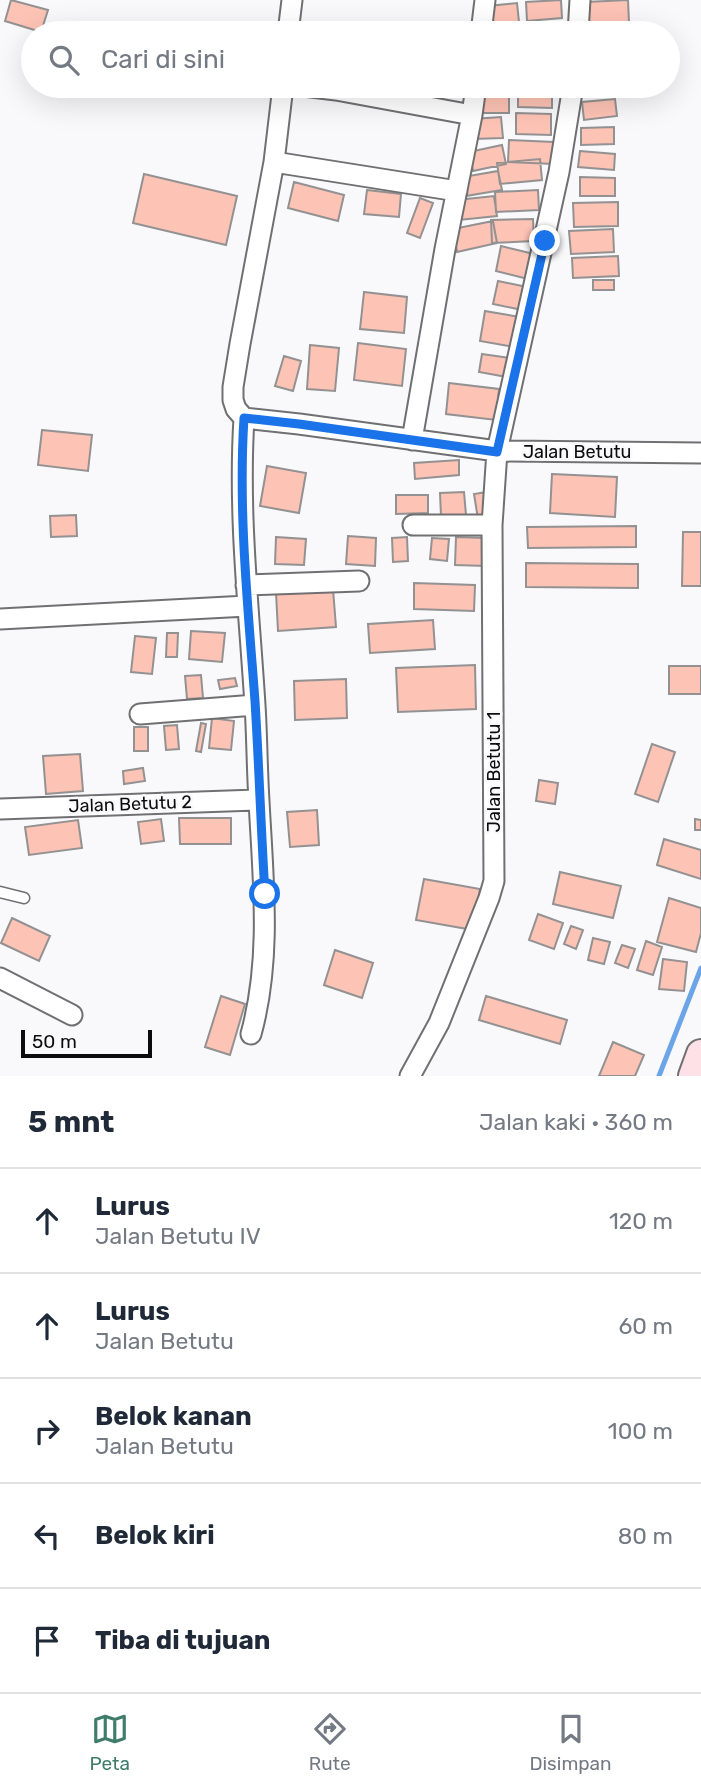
<!DOCTYPE html>
<html lang="id">
<meta charset="utf-8">
<style>
body{margin:0;font-family:Rubik,sans-serif;background:#f2f2f3;color:#1f2937}
.scale{position:absolute;left:21px;bottom:18px;width:131px;box-sizing:border-box;padding-left:7px;border:4px solid #0c0c0d;border-top:0;font-size:19px;line-height:24px;white-space:nowrap;color:#0c0c0d;-webkit-text-stroke:5px #f9f9fb;paint-order:stroke}
.stop{position:absolute;width:21px;height:21px;margin:-16px;border:5px solid #1a73e8;border-radius:50%;background:#fff}
.stop.end{background:#1a73e8;border-color:#fff;box-shadow:0 2px 7px #0008}
.list{margin:0;padding:0;list-style:none}
h2{display:flex;justify-content:space-between;align-items:center;height:91px;margin:0;padding:0 28px;font-size:30px}
h2 small{font-size:23px;font-weight:400;color:#747a83}
.list li{display:grid;grid-template-columns:46px 1fr auto;gap:21px;align-items:center;box-sizing:border-box;height:105px;padding:0 28px;border-top:2px solid #e0e1e3}
.list b{display:block;font-size:26px;white-space:nowrap}
.list p{margin:0;font-size:23px;white-space:nowrap;color:#747a83}
.list em{font-size:23px;font-style:normal;color:#747a83}
.icon{flex:none;width:38px;height:38px;fill:none;stroke:currentColor;stroke-width:2;stroke-linecap:round;stroke-linejoin:round}
.map{position:relative;flex:none;width:701px;height:1076px;overflow:hidden}
.search{position:absolute;background:#fff;box-shadow:0 7px 28px #0002;left:21px;right:21px;top:21px;height:77px;display:flex;align-items:center;gap:18px;box-sizing:border-box;padding:0 24px;border-radius:38px;color:#747a83;font-size:26px}
.sheet{height:616px;background:#fff}
nav{display:flex;justify-content:space-around;align-items:center;box-sizing:border-box;height:98px;border-top:2px solid #e0e1e3;background:#fff;font-size:19px;color:#747a83}
nav a{display:grid;justify-items:center;gap:4px}
nav .on{color:#3f7d6a}
.map>svg:first-child{display:block}
</style>
<div class="map">
<svg width="701" height="1076" viewBox="0 0 701 1076">
<rect width="100%" height="100%" fill="#f9f9fb"/>
<g fill="none" stroke-linecap="round" stroke-linejoin="round">
<path stroke="#6ca4e8" stroke-width="5" d="M659,1076L701,968"/>
</g>
<path fill="#fdc3b5" stroke="#939191" stroke-width="2" d="M11,0L48,10L41,32L5,21Z
M561,0L562,18L527,21L526,2Z
M628,0L629,23L585,25V2Z
M517,3L519,22L490,25L488,6Z
M551,25L552,33H525L524,30Z
M514,29V33H487V32Z
M582,30H623V33H582Z
M581,86H614V88L581,89Z
M518,87L552,88V108L518,107Z
M480,91H509V113H481Z
M615,99L617,116L584,120L582,102Z
M516,113L551,114V135L516,134Z
M501,117L503,138L473,139L472,119Z
M614,127V144L581,145V128Z
M509,140L554,142L553,164L508,162Z
M502,145L506,164L473,171L469,152Z
M580,151L615,154L614,170L578,167Z
M540,159L542,180L500,184L497,163Z
M498,171L502,190L466,196L463,177Z
M144,174L237,196L226,245L133,223Z
M580,177L615,178V196H580Z
M294,182L344,195L338,221L288,208Z
M367,190L401,194L399,217L364,214Z
M538,190L539,210L496,212L495,192Z
M494,196L497,216L459,220L457,200Z
M420,198L433,203L420,238L407,233Z
M618,202V226L574,227L573,203Z
M533,219L534,241L492,243L491,220Z
M493,221L497,243L457,252L453,229Z
M613,229L614,252L571,254L569,231Z
M501,246L534,254L528,279L496,271Z
M618,256L619,276L573,278L572,258Z
M593,280H614V290H593Z
M498,281L527,287L522,310L493,304Z
M364,292L407,297L404,333L360,329Z
M485,311L520,317L515,347L480,341Z
M358,343L406,349L402,386L354,380Z
M310,345L339,348L335,391L307,389Z
M482,354L510,358L507,377L479,372Z
M284,356L301,361L293,391L275,386Z
M449,383L499,389L496,420L446,414Z
M42,430L92,435L88,471L38,465Z
M459,460V475L415,479L414,463Z
M267,466L306,473L299,513L260,506Z
M552,474L617,477L615,517L550,513Z
M464,492L466,515L441,516L440,493Z
M487,492L491,517L478,519L474,494Z
M396,495H428V513L396,514Z
M76,515L77,536L51,537L50,516Z
M636,526V547L528,548L527,527Z
M683,532H701V586H682Z
M348,536L376,538L375,566L346,564Z
M276,537L306,539L304,565L275,564Z
M407,537L408,561L393,562L392,538Z
M456,537L487,538L486,566L455,565Z
M432,538L449,539L447,561L430,559Z
M526,563L638,564V588L526,587Z
M414,583L475,585L474,611L414,609Z
M333,589L336,627L278,631L276,593Z
M433,620L435,649L370,653L368,624Z
M191,631L225,633L222,662L189,659Z
M167,633H178L177,657H166Z
M135,636L156,638L152,674L131,672Z
M475,665L476,709L398,712L396,668Z
M669,666H701V694H669Z
M201,675L203,698L187,699L185,676Z
M235,678L237,686L220,689L218,680Z
M346,679L347,718L295,720L294,681Z
M212,718L234,721L231,750L209,748Z
M201,723L206,724L201,752L196,751Z
M177,725L179,749L166,750L164,726Z
M134,727H148V751H134Z
M652,744L675,752L658,802L635,794Z
M80,754L83,791L46,794L43,756Z
M143,768L145,781L124,784L123,771Z
M539,780L558,783L555,804L536,801Z
M317,810L319,845L290,847L287,812Z
M179,818H231V844H180Z
M161,819L164,841L141,844L138,822Z
M695,819L701,820V830H695Z
M78,820L82,848L29,855L25,827Z
M664,839L701,850V879L657,865Z
M560,872L621,886L613,918L553,904Z
M424,879L480,889L473,930L416,920Z
M669,898L701,908V933L696,952L657,942Z
M538,914L563,923L554,949L529,940Z
M12,918L50,936L39,961L1,943Z
M571,926L583,930L576,949L564,944Z
M593,938L610,942L604,964L588,960Z
M646,941L662,947L653,975L637,970Z
M622,945L635,949L628,968L615,963Z
M335,950L373,963L362,998L324,985Z
M663,959L687,962L684,991L659,989Z
M221,996L245,1004L230,1055L205,1047Z
M486,996L567,1020L560,1044L479,1020Z
M613,1042L644,1055L635,1076H599Z"/>
<g fill="none" stroke-linecap="round" stroke-linejoin="round">
<defs>
<path id="lane" d="M0,892L24,898"/>
<path id="street" d="M288,33L292,0
M481,33L485,0
M578,33L580,0
M303,86L336,90L472,115
M274,162L457,191
M244,418L236,409L233,400V387L240,344L274,162L283,86
M412,440L445,249L472,115L476,86
M413,525H492
M246,585L359,581
M0,619L247,606
M140,714L255,705
M0,809L259,800
M0,978L72,1015
M251,1034C272,958 263,879 259,801C257,769 257,737 255,705C249,609 238,514 244,418L299,424L497,451L701,453
M410,1076L439,1023L489,898L494,881L492,525L497,451L559,172L573,86"/>
<path id="secondary" d="M693,1076L701,1054"/>
</defs>
<use href="#lane" stroke="#707072" stroke-width="13"/>
<use href="#street" stroke="#707072" stroke-width="23"/>
<use href="#secondary" stroke="#707072" stroke-width="32"/>
<use href="#lane" stroke="#fff" stroke-width="10"/>
<use href="#street" stroke="#fff" stroke-width="19"/>
<use href="#secondary" stroke="#fee1e7" stroke-width="28"/>
</g>
<g fill="none" stroke-linecap="round" stroke-linejoin="round">
<path stroke="#1a73e8" stroke-width="9" d="M265,894C261,830 259,765 255,701C248,607 238,512 244,418L299,424L497,452L545,241"/>
</g>
<g text-anchor="middle" stroke-width="5" stroke-linejoin="round" paint-order="stroke">
<g font-size="18" fill="#0c0c0d" stroke="#f9f9fb">
<text x="577" y="458">Jalan Betutu</text>
<text transform="translate(494 772) rotate(-90)" y="6">Jalan Betutu 1</text>
<text transform="translate(130 804) rotate(-2)" y="6">Jalan Betutu 2</text>
</g>
</g>
</svg>
<div class="scale">50 m</div>
<div class="stop" style="left:265px;top:894px"></div>
<div class="stop end" style="left:545px;top:241px"></div>
<div class="search"><svg class="icon" aria-label="search" viewBox="0 0 24 24"><circle cx="10" cy="10" r="6"/><path d="M15 15l6 6"/></svg>Cari di sini</div>
</div>
<section class="sheet">
<h2>5 mnt<small>Jalan kaki · 360 m</small></h2>
<ul class="list">
<li><svg class="icon" aria-label="ahead" viewBox="0 0 24 24"><path d="M12 20V5M6 11l6-6 6 6"/></svg><div><b>Lurus</b><p>Jalan Betutu IV</p></div><em>120 m</em></li>
<li><svg class="icon" aria-label="ahead" viewBox="0 0 24 24"><path d="M12 20V5M6 11l6-6 6 6"/></svg><div><b>Lurus</b><p>Jalan Betutu</p></div><em>60 m</em></li>
<li><svg class="icon" aria-label="right" viewBox="0 0 24 24"><path d="M7 20v-9h11M14 6l5 5-5 5"/></svg><div><b>Belok kanan</b><p>Jalan Betutu</p></div><em>100 m</em></li>
<li><svg class="icon" aria-label="left" viewBox="0 0 24 24"><path d="M17 20v-9H6M10 6l-5 5 5 5"/></svg><div><b>Belok kiri</b></div><em>80 m</em></li>
<li><svg class="icon" aria-label="arrive" viewBox="0 0 24 24"><path d="M6 21V4h12l-3 4 3 4H6"/></svg><div><b>Tiba di tujuan</b></div></li>
</ul>
</section>
<nav>
<a class="on"><svg class="icon" aria-label="map" viewBox="0 0 24 24"><path d="M3 6l6-2 6 2 6-2v14l-6 2-6-2-6 2zM9 4v14M15 6v14"/></svg>Peta</a>
<a><svg class="icon" aria-label="directions" viewBox="0 0 24 24"><path d="M12 3l9 9-9 9-9-9zM9 14v-3h6M13 9l2 2-2 2"/></svg>Rute</a>
<a><svg class="icon" aria-label="saved" viewBox="0 0 24 24"><path d="M7 4h10v16l-5-4-5 4z"/></svg>Disimpan</a>
</nav>
